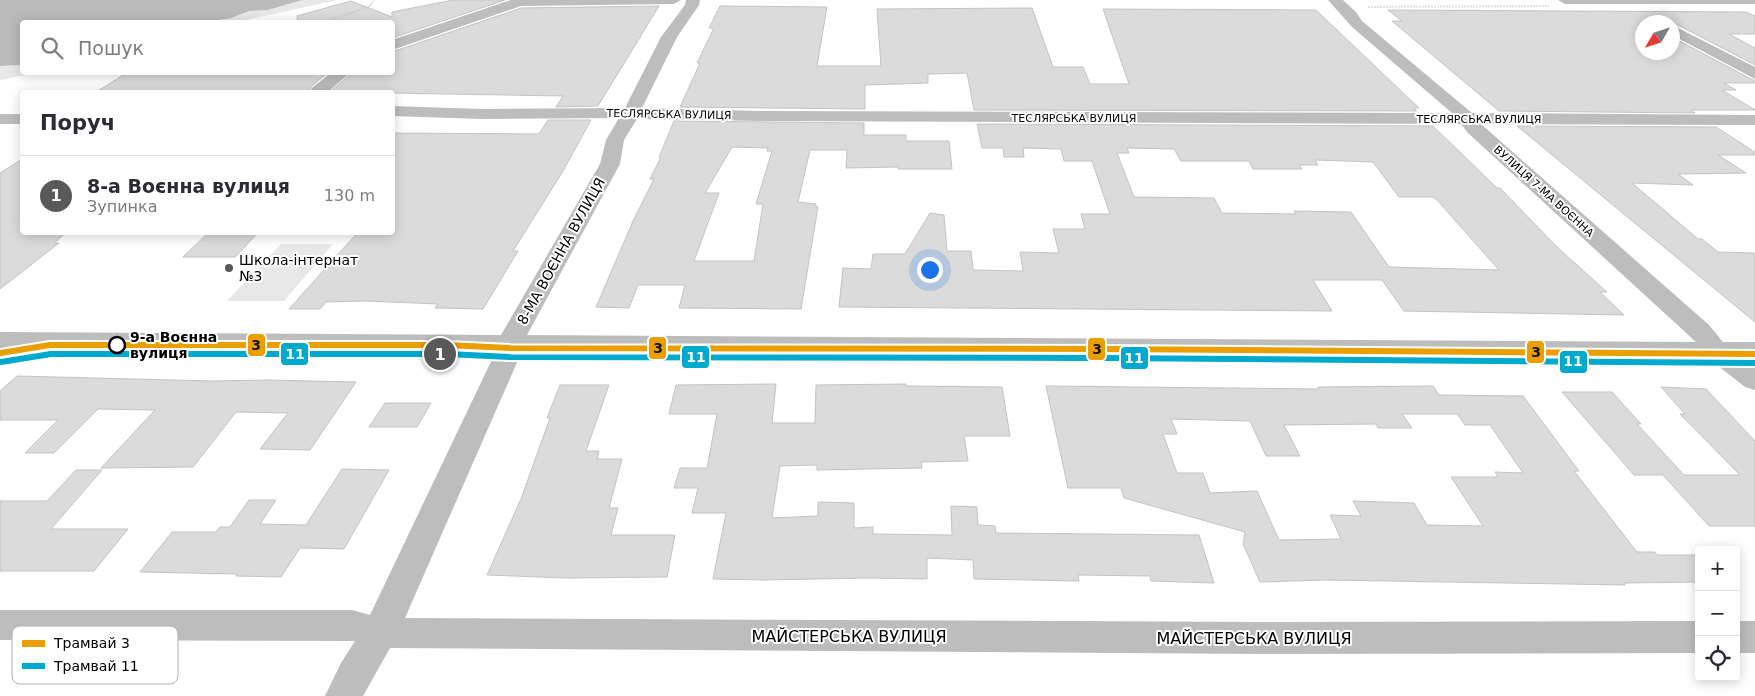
<!DOCTYPE html>
<html lang="uk">
<meta charset="utf-8">
<style>
body{margin:0;font-family:"DejaVu Sans",sans-serif;background:#f2f2f3;color:#2b2b33}
.controls{position:absolute;right:15px;bottom:15px;display:grid;overflow:hidden;border-radius:5px;box-shadow:0 2px 12px #0003}
.controls button{width:45px;height:45px;display:grid;place-items:center;padding:0;border:0;border-bottom:1px solid #e1e1e2;background:#fff;color:#2b2b33;font:25px sans-serif}
.compass{position:absolute;left:1635px;top:15px;width:45px;height:45px;border-radius:50%;background:#fff;box-shadow:0 2px 12px #0003;rotate:231deg}
.you{position:absolute;left:929px;top:269px;width:18px;height:18px;margin:-12px;border:4px solid #fff;border-radius:50%;background:#1a73e8;box-shadow:0 0 0 8px #1a73e833}
.badge{display:grid;place-items:center;width:32px;height:32px;border-radius:50%;background:#595959;color:#fff;font-size:16px;font-weight:700}
.pin{position:absolute;translate:-50% -50%;border:2px solid #fff;box-shadow:0 1px 5px #0006}
.list{margin:0;padding:0;list-style:none}
h2{display:flex;justify-content:space-between;align-items:center;height:65px;margin:0;padding:0 20px;font-size:21px}
h2 small{font-size:16px;font-weight:400;color:#7c7c81}
.list li{display:grid;grid-template-columns:32px 1fr auto;gap:15px;align-items:center;box-sizing:border-box;height:80px;padding:0 20px;border-top:1px solid #e1e1e2}
.list b{display:block;font-size:19px;white-space:nowrap}
.list p{margin:0;font-size:16px;white-space:nowrap;color:#7c7c81}
.list em{font-size:16px;font-style:normal;color:#7c7c81}
.icon{flex:none;width:28px;height:28px;fill:none;stroke:currentColor;stroke-width:2;stroke-linecap:round;stroke-linejoin:round}
.map{position:relative;flex:none;width:1755px;height:696px;overflow:hidden}
.search{position:absolute;background:#fff;box-shadow:0 2px 12px #0003;left:20px;top:20px;width:375px;height:55px;display:flex;align-items:center;gap:12px;box-sizing:border-box;padding:0 18px;border-radius:5px;color:#7c7c81;font-size:19px}
.panel{position:absolute;background:#fff;box-shadow:0 2px 12px #0003;left:20px;top:90px;width:375px;height:145px;border-radius:5px}
.map>svg:first-child{display:block}
</style>
<div class="map">
<svg width="1755" height="696" viewBox="0 0 1755 696">
<rect width="100%" height="100%" fill="#fff"/>
<path fill="#e8e8e8" d="M302,0H337L237,22H207L231,18L249,11L268,10Z
M22,65V72L35,73L0,80V66Z
M281,244H333L284,301H227Z"/>
<path fill="#bababa" d="M0,0H302L268,10L249,11L231,18L207,22H22V65L0,66Z"/>
<path fill="#dbdbdb" stroke="#c3c3c3" fill-rule="evenodd" d="M453,0H505L392,38V22H298L297,16L351,1L392,17V12Z
M659,6L598,106L556,107L563,96L330,92L353,72H392V52L521,8Z
M720,6L827,7L817,66H881L877,9L1032,8L1053,67H1083L1090,84H1129L1103,9L1316,10L1419,108H1414L1417,111L974,110L967,73L928,74V83L865,85V109L680,107L700,63H697L714,28H709Z
M1388,10L1746,12L1755,16V34H1729L1755,48V65L1672,22H1642V52H1672V37L1755,81V83H1724L1736,90H1722L1755,110H1691L1695,113L1499,111L1392,21H1402Z
M128,72H328L311,87L308,92H96Z
M548,120H591L563,171L513,251H518L483,309L435,308L438,304L366,301L326,302L320,309H289L358,232H392V133L539,134Z
M674,121L864,123V135H906V141H949L952,169H898V167L846,168L847,150H810L798,202L816,204V207H818L801,309L679,308L685,285H638L629,308L596,307L633,221L654,179H650L661,157H659ZM732,147L768,148L767,151H772L756,204H763L754,261H694L719,193H705Z
M977,124L1433,126L1497,188H1500L1557,247L1607,292H1600L1624,315L1404,311L1382,280H1313L1332,311L839,307L843,268L871,269L873,254H905L930,213L944,215L947,251H971L973,270L1023,271L1020,252L1059,253L1053,229H1085L1081,214H1110L1092,161H1064L1061,149L1023,148L1024,157H1004L1003,148H982ZM1127,148L1174,149L1181,161H1249L1253,169H1302L1299,165H1318L1315,160L1373,162L1399,197H1433L1437,200L1499,270L1389,267L1351,212L1294,211L1296,214L1222,213L1214,198L1134,197L1117,153H1129Z
M1517,126L1716,127L1755,152V155H1718L1746,173L1678,174L1693,185L1632,183L1698,239H1702L1718,252L1755,253V322Z
M22,159V232H67L54,243H59L0,289V173Z
M209,232H259L235,257H183Z
M17,376L212,381L268,380L356,382L310,450L260,449L288,413L236,412L193,467L101,468L155,410L98,409L54,453H25L58,420H0V391Z
M776,384L772,423H815L816,385L906,384V386L1002,387L1010,436H964L968,461L921,462L922,468L817,470V465L780,466L772,518L818,516V502L854,503V528L873,527V534L952,535L951,506L977,507L978,525L995,526L996,533L1199,535L1214,583L1151,581L1150,576L1078,575L1079,581L974,579L973,560L927,558V579L867,578L764,580L713,579L726,513H692L698,488H674L680,468H707L717,414H669L676,385Z
M560,385H609L586,451H599L597,459H622L609,508H618L611,535H675L667,577L567,578L487,575L521,499L550,418H547Z
M1046,386L1319,389L1318,387L1433,386L1439,395L1523,396L1579,471H1574L1637,552H1655L1657,555H1696L1699,558V582L1624,583L1625,585L1326,580L1260,582L1243,544L1245,532L1124,498L1121,488H1068ZM1402,414H1457L1465,425H1490L1523,473L1495,472L1498,477H1451L1483,526L1427,525L1414,503L1353,501L1361,516L1330,515L1341,539L1279,540L1257,491L1210,493L1203,473H1177L1163,434H1177L1171,419L1250,421L1266,456H1300L1284,425L1376,424L1378,428H1412Z
M1661,387L1706,389L1755,441V526H1709L1663,475H1634L1562,392H1612L1641,424H1637L1684,475H1740L1680,414H1685Z
M385,403H431L417,427H369Z
M342,469L389,470L344,549L300,548L281,577L236,576L237,574L140,572L172,532H216L220,527H230L249,500H276L260,524L306,525Z
M76,470H102L51,529H128L94,571H0V501H47Z"/>
<g fill="none" stroke-linecap="round" stroke-linejoin="round">
<path stroke="#c2c2c2" stroke-width="2" stroke-dasharray="0.5 1" stroke-linecap="butt" d="M1368,7L1549,6
M324,22L369,7L374,0"/>
<path fill="#bdbdbd" fill-rule="evenodd" d="M511,0H681L674,4L521,6L392,50V40Z
M686,0H700L699,5L677,37L642,108L762,111L1452,113L1352,27L1328,0H1343L1356,12L1362,21L1472,113L1755,115V125L1481,124L1709,325L1723,342H1755V358H1742L1755,368V390L1745,387L1708,358L522,351L405,618L1261,622L1699,621V653L1261,654L390,648L363,696H325L341,663L355,641L0,640V610H352L370,615L496,351L0,348V332L501,335L600,164L606,140L619,118L482,119L392,116V106L482,109L625,108L661,37L685,5ZM637,119L762,121L1461,124L1468,133L1696,342L527,335L620,164L624,140Z
M1558,0H1755V4H1565Z
M1672,25L1755,67V79L1672,35Z
M332,72H351L328,92H310L312,88Z
M0,114H22V124H0Z
M1736,621H1755V653H1736Z"/>
<defs>
<path id="tram-1" d="M0,353L50,345H447L510,348L1105,349L1755,354"/>
<path id="tram-2" d="M1,362L51,354H447L510,357L1105,358L1755,363"/>
</defs>
<use href="#tram-1" stroke="#fff" stroke-width="10"/>
<use href="#tram-2" stroke="#fff" stroke-width="10"/>
<use href="#tram-1" stroke="#eb9e00" stroke-width="6"/>
<use href="#tram-2" stroke="#00a9ce" stroke-width="6"/>
</g>
<circle fill="#595959" stroke="#fff" stroke-width="2" cx="229" cy="268" r="5"/>
<circle fill="#fff" stroke="#000" stroke-width="2.5" cx="117" cy="345" r="8"/>
<g text-anchor="middle" stroke-width="4" stroke-linejoin="round" paint-order="stroke">
<g font-size="11" fill="#000" stroke="#fff">
<text transform="translate(669 114) rotate(1)" y="4">ТЕСЛЯРСЬКА ВУЛИЦЯ</text>
<text x="1074" y="122">ТЕСЛЯРСЬКА ВУЛИЦЯ</text>
<text x="1479" y="123">ТЕСЛЯРСЬКА ВУЛИЦЯ</text>
<text transform="translate(1544 191) rotate(42)" y="4">ВУЛИЦЯ 7-МА ВОЄННА</text>
</g>
<g font-size="14" fill="#000" stroke="#fff">
<text transform="translate(561 251) rotate(-61)" y="5">8-МА ВОЄННА ВУЛИЦЯ</text>
</g>
<g font-size="14" fill="#000" stroke="#fff" text-anchor="start">
<text x="239" y="265">Школа-інтернат<tspan x="239" dy="16">№3</tspan></text>
</g>
<g font-size="14" font-weight="bold" fill="#000" stroke="#fff" text-anchor="start">
<text x="130" y="342">9-а Воєнна<tspan x="130" dy="16">вулиця</tspan></text>
</g>
<g font-size="16" fill="#000" stroke="#fff">
<text x="849" y="642">МАЙСТЕРСЬКА ВУЛИЦЯ</text>
<text x="1254" y="644">МАЙСТЕРСЬКА ВУЛИЦЯ</text>
</g>
</g>
<rect x="12" y="626" width="166" height="58" rx="8" fill="#fff" stroke="#b2b2b2" stroke-width="1"/>
<rect x="22" y="640" width="23" height="7" fill="#eb9e00"/>
<rect x="22" y="663" width="23" height="6" fill="#00a9ce"/>
<g font-size="14" fill="#000">
<text x="54" y="648">Трамвай 3</text>
<text x="54" y="671">Трамвай 11</text>
</g>
<g stroke="#fff" stroke-width="2">
<rect x="247" y="333" width="19" height="24" rx="5" fill="#eb9e00"/>
<rect x="648" y="336" width="19" height="24" rx="5" fill="#eb9e00"/>
<rect x="1087" y="337" width="19" height="24" rx="5" fill="#eb9e00"/>
<rect x="1526" y="340" width="19" height="24" rx="5" fill="#eb9e00"/>
<rect x="280" y="342" width="29" height="24" rx="5" fill="#00a9ce"/>
<rect x="681" y="345" width="29" height="24" rx="5" fill="#00a9ce"/>
<rect x="1120" y="346" width="29" height="24" rx="5" fill="#00a9ce"/>
<rect x="1559" y="350" width="29" height="24" rx="5" fill="#00a9ce"/>
</g>
<g font-size="14" text-anchor="middle" font-weight="bold" fill="#fff">
<text x="295" y="359">11</text>
<text x="696" y="362">11</text>
<text x="1134" y="363">11</text>
<text x="1573" y="366">11</text>
</g>
<g font-size="14" text-anchor="middle" font-weight="bold" fill="#111">
<text x="256" y="350">3</text>
<text x="658" y="353">3</text>
<text x="1097" y="354">3</text>
<text x="1536" y="357">3</text>
</g>
</svg>
<div class="controls">
<button>+</button>
<button>−</button>
<button><svg class="icon" aria-label="locate" viewBox="0 0 24 24"><circle cx="12" cy="12" r="6"/><path d="M12 2v4M12 18v4M2 12h4M18 12h4"/></svg></button>
</div>
<svg class="compass" viewBox="-18 -18 36 36"><path d="M0-13l5 13h-10z" fill="#e53935"/><path d="M0 13l5-13h-10z" fill="#7c7c81"/></svg>
<div class="you"></div>
<div class="pin badge" style="left:440px;top:354px">1</div>
<div class="search"><svg class="icon" aria-label="search" viewBox="0 0 24 24"><circle cx="10" cy="10" r="6"/><path d="M15 15l6 6"/></svg>Пошук</div>
<section class="panel">
<h2>Поруч<small></small></h2>
<ul class="list">
<li><span class="badge">1</span><div><b>8-а Воєнна вулиця</b><p>Зупинка</p></div><em>130 m</em></li>
</ul>
</section>
</div>
